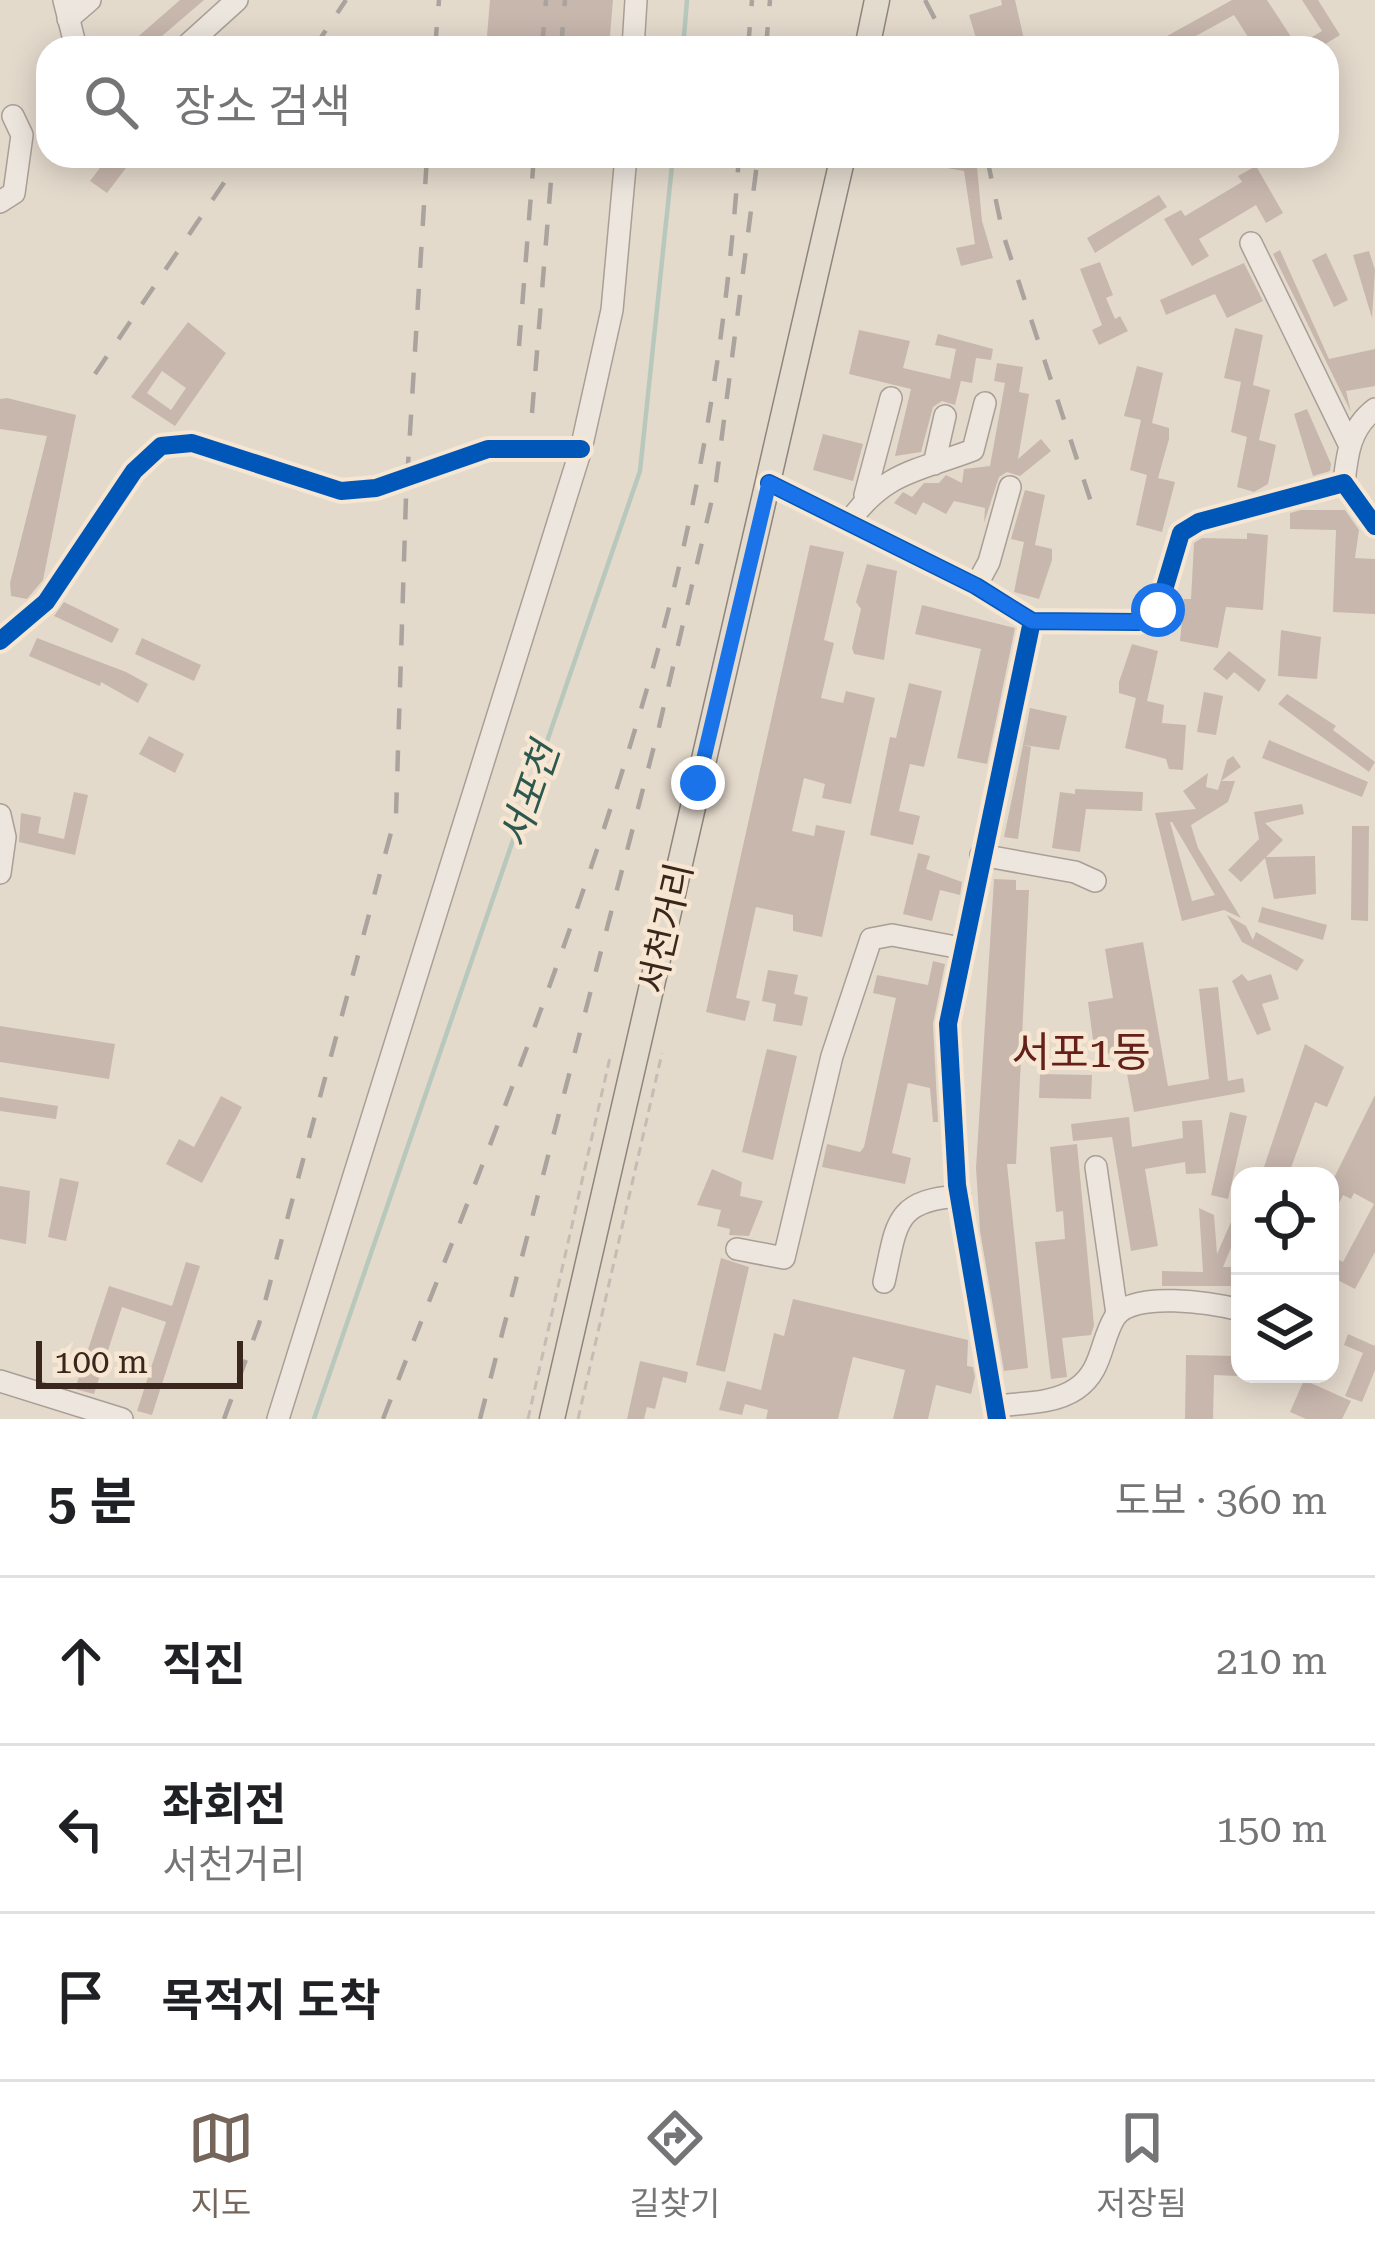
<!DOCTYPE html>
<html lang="ko">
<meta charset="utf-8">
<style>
body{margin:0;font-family:"Roboto Serif","Noto Sans KR",serif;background:#f2f2f2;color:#202124}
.controls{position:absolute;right:36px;bottom:36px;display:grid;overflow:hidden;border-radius:24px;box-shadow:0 6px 30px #0003}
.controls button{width:108px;height:108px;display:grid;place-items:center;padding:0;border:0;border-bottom:3px solid #e0e0e0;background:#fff;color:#202124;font:60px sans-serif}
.scale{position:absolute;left:36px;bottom:30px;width:207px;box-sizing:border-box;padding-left:12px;border:6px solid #39261d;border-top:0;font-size:33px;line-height:42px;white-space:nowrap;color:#39261d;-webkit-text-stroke:9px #f6e6d2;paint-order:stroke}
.stop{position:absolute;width:36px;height:36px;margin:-27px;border:9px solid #1a73e8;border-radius:50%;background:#fff}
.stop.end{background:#1a73e8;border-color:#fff;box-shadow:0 3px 12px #0008}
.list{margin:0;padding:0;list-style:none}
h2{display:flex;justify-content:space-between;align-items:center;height:156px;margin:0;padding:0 48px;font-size:51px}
h2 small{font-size:39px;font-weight:400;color:#757577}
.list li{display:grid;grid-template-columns:78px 1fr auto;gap:36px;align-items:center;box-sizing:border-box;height:168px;padding:0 48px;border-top:3px solid #e0e0e0}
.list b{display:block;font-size:45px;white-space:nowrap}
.list p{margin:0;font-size:39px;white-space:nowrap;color:#757577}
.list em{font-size:39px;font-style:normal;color:#757577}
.icon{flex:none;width:66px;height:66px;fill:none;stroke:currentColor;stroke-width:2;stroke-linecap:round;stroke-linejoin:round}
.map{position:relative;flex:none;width:1375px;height:1419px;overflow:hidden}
.search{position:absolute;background:#fff;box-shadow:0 6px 30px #0003;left:36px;right:36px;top:36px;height:132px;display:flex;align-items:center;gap:30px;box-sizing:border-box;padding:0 42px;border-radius:36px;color:#757577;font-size:45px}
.sheet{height:660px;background:#fff}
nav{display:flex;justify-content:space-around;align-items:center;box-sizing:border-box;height:168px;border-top:3px solid #e0e0e0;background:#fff;font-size:33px;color:#757577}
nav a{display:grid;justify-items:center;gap:6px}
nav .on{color:#75655a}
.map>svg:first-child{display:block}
</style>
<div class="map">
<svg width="1375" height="1419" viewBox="0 0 1375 1419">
<rect width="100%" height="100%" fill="#e4dacc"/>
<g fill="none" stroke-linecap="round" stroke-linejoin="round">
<path stroke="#b8c8bc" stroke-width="4.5" d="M683,48L687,0
M314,1419L640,471L673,156"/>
</g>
<path fill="#c8b7ad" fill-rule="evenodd" d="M180,0H204L148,48H125Z
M490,0H613L609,48H486Z
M1001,0H1015L1026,48H979L969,15L1002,5Z
M1232,0H1267L1297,46L1322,31L1302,0H1318L1340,35L1319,48H1255L1234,15L1174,48L1167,36Z
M109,156H135L107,193L90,181Z
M914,156H976L982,221L993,258L961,266L956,248L975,244L964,171L913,162Z
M1256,166L1283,213L1266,223L1256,205L1199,239L1209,256L1192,266L1164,219L1181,210L1185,216L1242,182L1238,176Z
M1159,195L1167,207L1095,253L1087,238Z
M1280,250L1329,359L1375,349V386L1346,391L1351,412L1273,254Z
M1369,251L1375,270L1372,318L1353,255Z
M1326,253L1348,300L1334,307L1312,260Z
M1100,262L1113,295L1106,298L1115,319L1120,316L1128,331L1099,345L1092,330L1102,325L1080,269Z
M1244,263L1263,301L1227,318L1215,294L1166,315L1160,300Z
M188,322L226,353L175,426L131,397ZM162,371L186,388L171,410L147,393Z
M1235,328L1263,335L1253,385L1270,390L1259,440L1276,445L1268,484L1254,492L1237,487L1247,437L1231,432L1241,382L1224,378Z
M859,330L910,341L903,368L950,379L956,349L935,345L938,334L993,349L991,360L976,358L972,383L961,381L955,405L942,401L933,407L921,452L895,456L911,389L849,374Z
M997,363L1023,367L1019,392L1029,394L1018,459L1041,439L1051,451L1020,476L1007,472L999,477L984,523L985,508L954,501L946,514L923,502L916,515L894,503L903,492L912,497L924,483H939L946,475L962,483L964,469L990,466L1005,383L994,381Z
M1137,366L1163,373L1152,423L1169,428V439L1158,478L1175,482L1162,532L1136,525L1147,475L1130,470L1141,420L1124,416Z
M7,398L76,415L43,580L27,599L11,596L10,583L47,436L0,429V399Z
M1307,409L1331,464L1330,471L1313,476L1294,414Z
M823,434L863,444L853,481L813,470Z
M1025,490L1045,495L1035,545L1052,549V560L1039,599L1014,592L1024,542L1011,539Z
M1301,510H1345L1359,530L1355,558L1375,559V614L1333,612L1336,530L1290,529V513Z
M1247,533L1268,535L1263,610L1226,607L1218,648L1180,641L1184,599H1191L1194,543L1202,538L1247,539Z
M810,545L844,552L824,640L834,643L821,698L843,703L846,691L875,698L851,804L822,798L825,784L804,778L792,831L814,836L816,825L845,831L822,937L793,931V915L756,907L736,998L750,1001L745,1021L706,1012Z
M867,564L897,571L884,660L854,654L852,648L861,609L856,602Z
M64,602L119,629L112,643L54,616Z
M922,605L1015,628L987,764L957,758L981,649L915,634Z
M1281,630L1321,637L1317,679L1278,676Z
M37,638L126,672L148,684L138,703L101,682L100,686L29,656Z
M142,638L201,665L194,681L135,654Z
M1132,644L1158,651L1147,701L1164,705L1162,723L1186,725L1183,770L1169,769L1166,759L1125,748L1136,698L1119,693V682Z
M1229,651L1266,680L1259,692L1234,672L1227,680L1213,669Z
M909,683L942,691L924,767L910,764L899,811L920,816L913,845L870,835L890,737L896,738Z
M1204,692L1223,696L1216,735L1197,732Z
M1287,694L1336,726L1333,730L1375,762L1369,772L1278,704Z
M1030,708L1067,716L1059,750L1023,745Z
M149,736L184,754L175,773L139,754Z
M1269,740L1368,782L1362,797L1262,758Z
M1023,745L1031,747L1018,839L1004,837Z
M1233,756L1241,767L1221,781H1235L1228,802L1191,825L1198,848L1241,918L1224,910L1182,921L1155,813L1196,809L1183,791L1208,773L1206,787L1218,790L1227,760ZM1170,822H1172L1215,895L1192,901Z
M1075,789L1143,792L1142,811L1086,809L1080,852L1052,848L1060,792L1075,794Z
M74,792L88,795L75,855L19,842L21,813L41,817L38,833L64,839Z
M1302,804L1304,814L1265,823L1283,840L1266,857L1315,856L1316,894L1274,899L1265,858L1241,882L1228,870L1259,839L1254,812Z
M1352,826H1369L1368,921L1351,920Z
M918,853L930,856L926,869L962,882L960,895L940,890L932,921L903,914Z
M994,879L1016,880V890H1029L1016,1164H1007L1028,1368L1004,1371L980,1231L976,1168Z
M1262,907L1327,925L1323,940L1258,922Z
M1227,915L1246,926L1253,940L1256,932L1304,960L1297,971L1242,942Z
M1143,942L1168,1086L1209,1079L1199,989L1218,987L1228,1081L1243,1078L1245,1092L1134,1112L1123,1052L1095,1055L1088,1002L1113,998L1105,949Z
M933,961L945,964L933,1024L938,1122H933L930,1088L908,1083L892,1153L911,1158L905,1184L822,1167L827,1144L860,1152L864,1147L896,998L873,993L877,975L928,985Z
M768,970L798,975L794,994L808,997L802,1026L773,1021L776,1004L762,1001Z
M1242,974L1248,981L1271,974L1279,999L1262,1004L1271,1030L1257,1035L1232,981Z
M0,1026L115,1044L109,1079L0,1062Z
M1305,1044L1344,1067L1327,1107L1315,1102L1288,1176H1261Z
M767,1049L797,1056L773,1160L742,1152Z
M1040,1074L1092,1075L1091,1099L1039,1098Z
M1375,1095V1252L1355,1289L1330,1276V1255L1343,1262L1374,1204L1354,1193L1351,1199L1343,1195L1330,1222V1186Z
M221,1096L242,1107L202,1183L166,1164L179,1139L194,1147Z
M0,1097L58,1106L56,1119L0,1111Z
M1230,1112L1247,1116L1228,1199L1211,1195Z
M1129,1117L1132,1147L1183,1138L1182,1121L1202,1120L1206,1173L1186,1174L1185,1162L1145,1169L1158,1246L1131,1251L1112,1137L1073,1141L1071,1124Z
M1077,1144L1094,1325L1091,1335L1062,1338L1067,1377L1051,1379L1035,1242L1065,1239L1063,1211L1056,1212L1050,1147Z
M712,1169L742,1182L740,1196L763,1201L749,1236L729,1235L730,1229L717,1226L721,1210L697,1205Z
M60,1178L79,1182L66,1241L48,1237Z
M0,1186L30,1191L26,1244L0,1239Z
M1199,1208L1214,1215L1217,1254L1231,1222L1240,1226V1240L1235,1238L1223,1267H1231V1286H1162V1271L1203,1272Z
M721,1258L749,1267L725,1372L696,1365Z
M186,1262L200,1266L152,1415L137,1411L166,1322L122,1307L94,1394L75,1389L109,1286L172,1306Z
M793,1299L968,1340L967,1366L973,1367L975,1377L971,1394L936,1385L928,1419H893L905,1370L853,1357L838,1419H766L768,1410L745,1404L742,1415L719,1410L727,1381L761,1390L774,1333L784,1336Z
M1348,1334L1375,1346V1370L1362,1402L1345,1396L1363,1353L1344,1345Z
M1186,1355L1239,1356V1376L1214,1375L1213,1419H1185Z
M640,1361L688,1372L686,1383L663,1377L655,1409L647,1407L644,1419H627Z
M1304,1380L1351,1401L1342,1419H1306L1290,1412Z"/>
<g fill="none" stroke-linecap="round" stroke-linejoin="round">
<defs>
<path id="minor" d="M64,0L76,48
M68,19L90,0
M184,48L237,0
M633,48L636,0
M0,202L14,193L22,135L13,116
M1251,243L1349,444
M934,464L945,416
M769,483L976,586L1032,621L1138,622L1158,610L1181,533L1199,522L1344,483L1375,526
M1344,483C1347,454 1350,428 1375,409
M865,495L891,398
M848,523C885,471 918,471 973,450L985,403
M976,586L989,562L1010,487
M0,641L46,602L134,471L161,446L192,443L341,491L376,488L488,449H581
M0,815L5,837L0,873
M981,855L1075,872L1095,881
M1096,1167L1117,1314
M737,1249L784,1258L832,1056L871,939L892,935L961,948
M884,1282C897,1225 893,1200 960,1196
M0,1381L122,1419
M995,1406C1021,1403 1054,1404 1076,1389C1103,1371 1100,1341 1115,1317C1133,1290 1213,1303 1240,1310
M278,1419L581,449L612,310L626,156
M997,1419L957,1185L948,1024L1032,621"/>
<path id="major" d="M867,48L877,0
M552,1419L843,156"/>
</defs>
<use href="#minor" stroke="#a99f96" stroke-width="24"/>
<use href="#major" stroke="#8f857c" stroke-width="27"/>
<path stroke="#c5bcb4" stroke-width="3" stroke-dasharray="9 6" stroke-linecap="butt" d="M528,1419L611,1053
M578,1419L662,1053"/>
<use href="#minor" stroke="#ece6de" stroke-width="21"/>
<use href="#major" stroke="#e4dbcf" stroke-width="24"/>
<path stroke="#aba49e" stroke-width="4.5" stroke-dasharray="21 21" stroke-linecap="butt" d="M925,0L950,48
M314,48L346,0
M435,48L439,0
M542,48L546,0
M561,48L565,0
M748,48L752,0
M766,48L770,0
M987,158L1003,234L1092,505
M519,346L534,156
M95,374L242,156
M532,413L553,156
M224,1419L259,1324L396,814L406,497L427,156
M383,1419C484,1160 591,900 663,631C704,477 728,314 739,156
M480,1419L659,727L716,482L758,156"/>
<defs>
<path id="cycleway" d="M769,483L976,586L1032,621L1138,622L1158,610L1181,533L1199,522L1344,483L1375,526
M0,641L46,602L134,471L161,446L192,443L341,491L376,488L488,449H581
M997,1419L957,1185L948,1024L1032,621"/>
</defs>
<use href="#cycleway" stroke="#f6e6d2" stroke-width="26"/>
<use href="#cycleway" stroke="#0057b8" stroke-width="18"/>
</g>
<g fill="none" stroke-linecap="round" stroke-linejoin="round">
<path stroke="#1a73e8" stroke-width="15" d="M698,783L769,483L976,586L1032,621L1138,622L1158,610"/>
</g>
<g text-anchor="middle" stroke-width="9" stroke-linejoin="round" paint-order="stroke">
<g font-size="36" fill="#39261d" stroke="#f6e6d2">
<text transform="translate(665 928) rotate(-77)" y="13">서천거리</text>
</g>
<g font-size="39" font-style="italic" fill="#2c594f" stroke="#f6e6d2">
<text transform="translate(529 795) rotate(-71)" y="14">서포천</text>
</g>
<g font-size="42" fill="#66201c" stroke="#f6e6d2">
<text x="1081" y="1067">서포1동</text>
</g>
</g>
</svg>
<div class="controls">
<button><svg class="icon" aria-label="locate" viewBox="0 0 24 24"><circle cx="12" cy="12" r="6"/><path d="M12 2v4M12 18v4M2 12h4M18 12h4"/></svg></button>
<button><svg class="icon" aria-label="layers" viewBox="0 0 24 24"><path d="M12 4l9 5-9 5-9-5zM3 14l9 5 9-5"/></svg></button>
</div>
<div class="scale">100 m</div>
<div class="stop" style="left:1158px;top:610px"></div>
<div class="stop end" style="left:698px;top:783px"></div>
<div class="search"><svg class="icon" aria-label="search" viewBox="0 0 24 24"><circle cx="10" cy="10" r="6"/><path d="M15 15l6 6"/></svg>장소 검색</div>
</div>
<section class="sheet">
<h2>5 분<small>도보 · 360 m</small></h2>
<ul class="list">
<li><svg class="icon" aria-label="ahead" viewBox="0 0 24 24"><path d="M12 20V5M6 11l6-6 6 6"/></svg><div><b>직진</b></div><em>210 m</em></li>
<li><svg class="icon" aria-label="left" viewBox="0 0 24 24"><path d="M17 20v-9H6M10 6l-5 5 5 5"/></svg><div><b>좌회전</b><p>서천거리</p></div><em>150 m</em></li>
<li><svg class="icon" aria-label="arrive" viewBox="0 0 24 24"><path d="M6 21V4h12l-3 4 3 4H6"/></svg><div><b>목적지 도착</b></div></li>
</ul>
</section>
<nav>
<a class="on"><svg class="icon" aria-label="map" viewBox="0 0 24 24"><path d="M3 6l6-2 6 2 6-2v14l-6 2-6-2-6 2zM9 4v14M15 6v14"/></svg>지도</a>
<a><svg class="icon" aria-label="directions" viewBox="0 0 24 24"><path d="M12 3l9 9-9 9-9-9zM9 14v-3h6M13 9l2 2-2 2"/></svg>길찾기</a>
<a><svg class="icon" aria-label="saved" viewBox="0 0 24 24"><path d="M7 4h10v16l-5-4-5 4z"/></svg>저장됨</a>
</nav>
